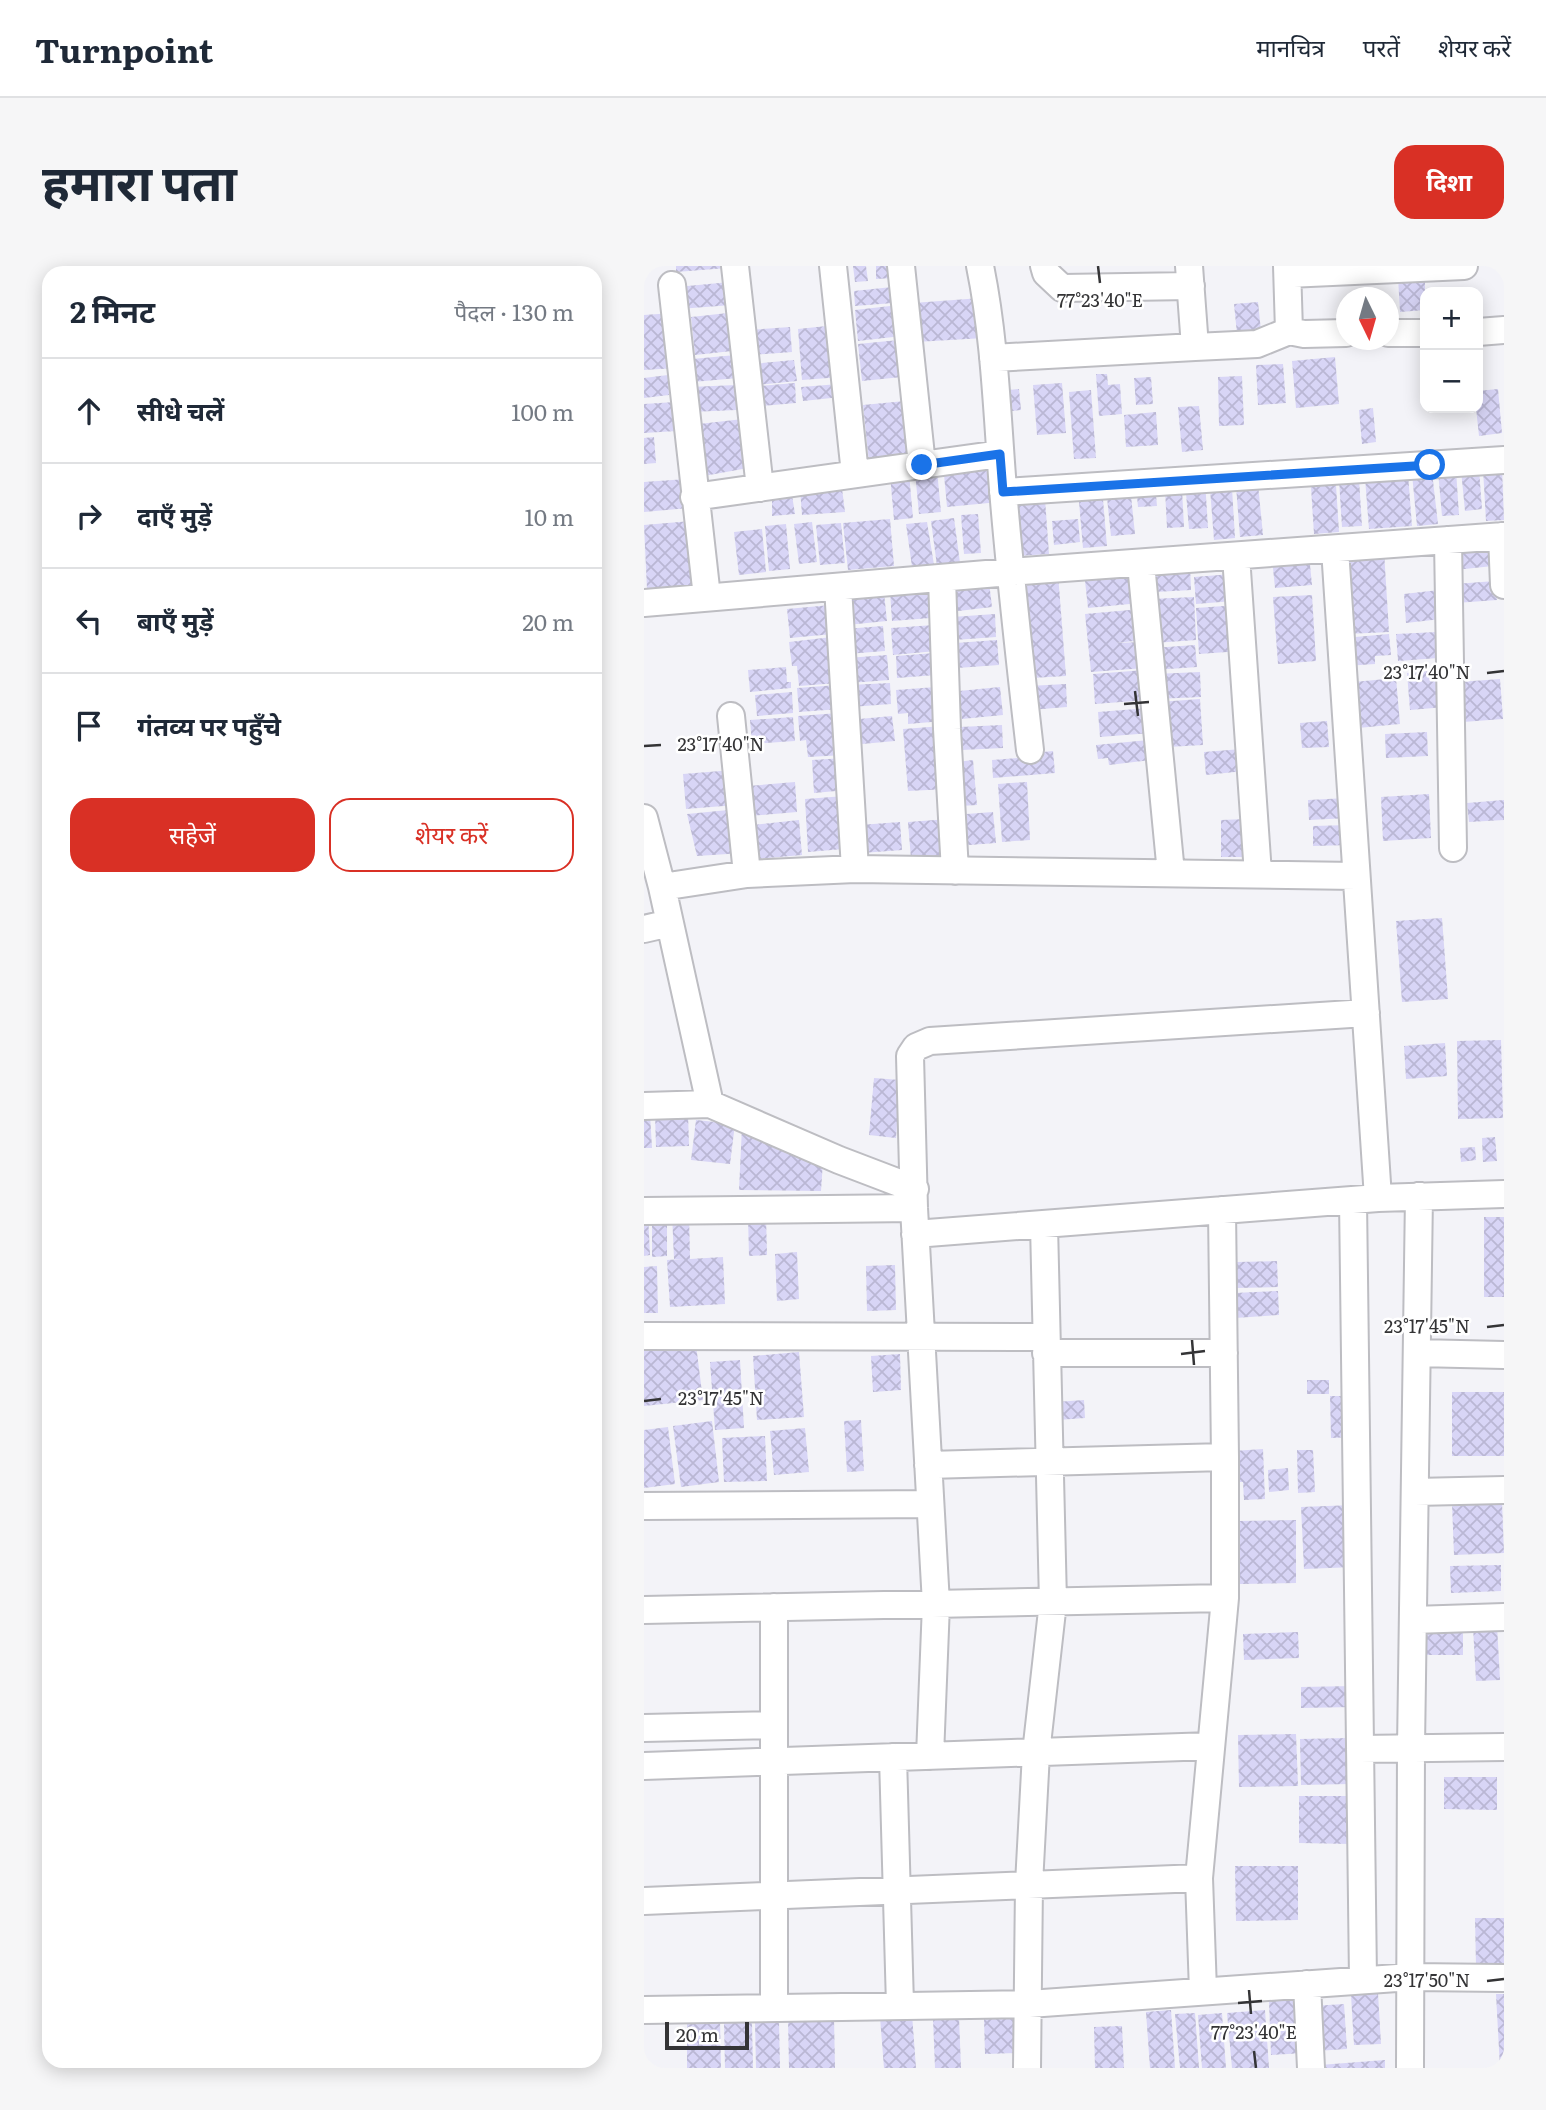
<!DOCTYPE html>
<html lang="hi">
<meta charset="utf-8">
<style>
body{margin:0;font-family:Literata,"Noto Sans Devanagari",serif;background:#f6f6f7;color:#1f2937}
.controls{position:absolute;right:21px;top:21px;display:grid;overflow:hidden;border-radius:14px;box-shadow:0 4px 18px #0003}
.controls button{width:63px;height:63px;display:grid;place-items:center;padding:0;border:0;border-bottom:2px solid #e0e1e3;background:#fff;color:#1f2937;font:35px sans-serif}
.compass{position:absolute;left:692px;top:21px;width:63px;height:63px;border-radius:50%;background:#fff;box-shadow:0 4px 18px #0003;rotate:175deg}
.scale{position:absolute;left:21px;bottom:18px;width:84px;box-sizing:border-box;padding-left:7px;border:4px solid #343436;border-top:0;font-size:19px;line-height:24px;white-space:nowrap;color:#343436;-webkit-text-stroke:5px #fff;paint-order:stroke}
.stop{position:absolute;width:21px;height:21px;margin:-16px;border:5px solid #1a73e8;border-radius:50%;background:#fff}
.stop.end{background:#1a73e8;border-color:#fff;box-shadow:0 2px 7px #0008}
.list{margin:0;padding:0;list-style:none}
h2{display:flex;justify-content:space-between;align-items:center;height:91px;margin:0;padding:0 28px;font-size:30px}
h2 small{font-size:23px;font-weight:400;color:#747a83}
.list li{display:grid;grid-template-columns:46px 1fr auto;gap:21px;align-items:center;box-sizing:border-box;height:105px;padding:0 28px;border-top:2px solid #e0e1e3}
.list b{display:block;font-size:26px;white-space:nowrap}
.list em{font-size:23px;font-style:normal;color:#747a83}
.actions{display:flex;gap:14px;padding:21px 28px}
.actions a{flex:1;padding:16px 0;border:2px solid #d93025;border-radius:21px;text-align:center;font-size:24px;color:#d93025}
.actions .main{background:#d93025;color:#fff}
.icon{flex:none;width:38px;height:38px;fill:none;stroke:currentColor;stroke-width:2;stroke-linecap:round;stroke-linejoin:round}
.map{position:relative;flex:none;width:860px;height:1802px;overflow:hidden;border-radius:21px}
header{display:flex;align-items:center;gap:42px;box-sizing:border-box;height:98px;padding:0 35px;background:#fff;border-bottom:2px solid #e0e1e3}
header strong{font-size:33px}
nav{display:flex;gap:38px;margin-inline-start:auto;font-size:24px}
.intro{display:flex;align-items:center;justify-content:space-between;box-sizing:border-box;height:168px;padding:0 42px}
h1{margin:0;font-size:49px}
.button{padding:18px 32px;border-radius:21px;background:#d93025;color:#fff;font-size:24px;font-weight:700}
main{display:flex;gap:42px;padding:0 42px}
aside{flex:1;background:#fff;border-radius:21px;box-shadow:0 4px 18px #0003}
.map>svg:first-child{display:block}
</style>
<header>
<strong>Turnpoint</strong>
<nav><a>मानचित्र</a><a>परतें</a><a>शेयर करें</a></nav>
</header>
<div class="intro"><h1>हमारा पता</h1><a class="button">दिशा</a></div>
<main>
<aside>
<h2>2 मिनट<small>पैदल · 130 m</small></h2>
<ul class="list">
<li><svg class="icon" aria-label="ahead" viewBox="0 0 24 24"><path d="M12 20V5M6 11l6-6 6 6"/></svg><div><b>सीधे चलें</b></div><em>100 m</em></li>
<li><svg class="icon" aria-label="right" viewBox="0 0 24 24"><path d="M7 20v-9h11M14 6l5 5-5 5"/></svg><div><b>दाएँ मुड़ें</b></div><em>10 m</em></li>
<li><svg class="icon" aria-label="left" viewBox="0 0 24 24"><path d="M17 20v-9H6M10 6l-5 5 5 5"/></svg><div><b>बाएँ मुड़ें</b></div><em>20 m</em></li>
<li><svg class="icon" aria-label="arrive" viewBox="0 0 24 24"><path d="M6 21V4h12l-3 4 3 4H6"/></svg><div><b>गंतव्य पर पहुँचे</b></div></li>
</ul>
<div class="actions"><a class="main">सहेजें</a><a>शेयर करें</a></div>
</aside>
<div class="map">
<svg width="860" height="1802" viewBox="0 0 860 1802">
<defs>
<pattern id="building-cross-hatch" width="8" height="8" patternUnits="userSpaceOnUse" patternTransform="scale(1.75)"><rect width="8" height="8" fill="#d8d5f6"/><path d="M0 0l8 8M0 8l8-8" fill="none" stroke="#bab7d4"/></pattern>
</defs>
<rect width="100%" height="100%" fill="#f3f3f8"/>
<path fill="url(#building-cross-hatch)" d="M32,0H83V2L32,6Z
M209,0H222L224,15L211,16Z
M232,0H248L249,12L232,13Z
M781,9V44L756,46L754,11Z
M86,16L88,39L35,43L33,21Z
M248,21L249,37L211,40L210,25Z
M337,32L340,72L272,76L269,37Z
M614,36L617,65L593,68L590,38Z
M255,39L258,70L214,75L211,44Z
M29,47L33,102L0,104V49Z
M84,47L88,85L51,89L47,51Z
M192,59L197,111L158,114L154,63Z
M146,61L148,86L108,89L106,64Z
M255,74L258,111L218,115L214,78Z
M92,89L94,112L49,116L48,93Z
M691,91L695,138L652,142L648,95Z
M150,94L153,115L112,119L109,98Z
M639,98L642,137L614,139L612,99Z
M452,108H463L464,119L476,118L478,148L455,150Z
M24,109L25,129L0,132V112Z
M598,110L600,159L575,160L574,111Z
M507,111L509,138L492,139L490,112Z
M151,117L152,137L118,140L116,120Z
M418,117L422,167L393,169L389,119Z
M195,118L197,131L159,135L157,121Z
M92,119V144L47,146L46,121Z
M375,123L377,144L360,146L357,125Z
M854,123L858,167L835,170L832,142L834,125Z
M447,124L452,192L430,193L425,126Z
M261,135L267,191L225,196L219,139Z
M31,136L33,165L0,167V138Z
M555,140L559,184L538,186L534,141Z
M729,142L732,176L718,178L715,144Z
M512,146L514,179L482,181L480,149Z
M99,153L104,202L60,210L55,158Z
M10,171L12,197L0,198V172Z
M351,194L355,236L303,241L299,198Z
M858,202L860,254L842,255L839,203Z
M835,203L838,243L821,245L817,204Z
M293,204L297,246L275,248L271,206Z
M812,204L815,249L798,250L794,205Z
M788,206L794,258L773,260L768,208Z
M265,207L269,252L250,254L246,209Z
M764,208L768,260L725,263L721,212Z
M43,213L45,242L0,246V216Z
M715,213L718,260L698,261L695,214Z
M561,214L564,262L545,263L541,215Z
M197,215L201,246L158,249L156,223Z
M511,218L513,240L494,241L492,220Z
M614,218L619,269L596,271L592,220Z
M692,219L695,266L670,268L667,221Z
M486,220L491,268L467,270L462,222Z
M458,222L463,280L439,282L434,224Z
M588,222L591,272L570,274L566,223Z
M147,223L151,248L128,250V225Z
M538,223L540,261L523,262L521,224Z
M401,233L405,288L370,290L368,235Z
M334,248L337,287L320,288L317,249Z
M310,252L316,297L293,300L287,255Z
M246,253L250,300L204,304L199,257Z
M434,253L436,276L410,279L408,255Z
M47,255L52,320L3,323L0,259Z
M168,256L173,296L155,298L150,258Z
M283,256L291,305L269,308L262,258Z
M197,257L201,297L176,299L172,259Z
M142,258L146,303L125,305L121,260Z
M118,263L122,306L95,309L90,266Z
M847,278L849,300L811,304L809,282Z
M740,285L745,366L703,368L698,287Z
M665,289L668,319L631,322L628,292Z
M546,299L547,324L511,326L509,301Z
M492,301L496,337L444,342L440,306Z
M414,308L422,410L388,412L376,313Z
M588,308L589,335L552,338L550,311Z
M851,315L853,334L812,337L811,318Z
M345,316L348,341L306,346L304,320Z
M284,323L286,352L248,355L246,326Z
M795,324L797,353L762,357L760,328Z
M240,327L243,355L203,359L200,330Z
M668,329L672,395L634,398L629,331Z
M550,331L552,374L510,377L507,333Z
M187,339L189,368L146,372L143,343Z
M594,339L597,385L555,388L552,342Z
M497,343L499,374L472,377L499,376L501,402L447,406L441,348Z
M351,348L352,371L310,374L308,351Z
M290,359L292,385L249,389L247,362Z
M239,360L241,385L203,388L201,363Z
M793,366L794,392L754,395L752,368Z
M745,368L747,389L731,390V398L702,400L700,372Z
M188,371L194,417L155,420L153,400H148L145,376Z
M353,374L355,399L313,402L312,377Z
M551,379L553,401L510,404L509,382Z
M291,387L292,409L253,412L252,390Z
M243,389L245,414L206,417L203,392Z
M142,401L143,416H147V422L106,426L104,404Z
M501,404L503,434L451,438L449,408Z
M799,404L801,441L766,444L763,407Z
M556,406L557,431L512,433L511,408Z
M752,412L756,458L714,462L710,416Z
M856,413L859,453L819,456L815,416Z
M246,417L247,438L207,441L206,419Z
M422,418L423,441L386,444L385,420Z
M194,419L196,443L155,446L153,422Z
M292,421L299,455L264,458V447L254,448L252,424Z
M356,421L359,449L318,453L315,425Z
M148,426L149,447L113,450L111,429Z
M556,433L559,479L524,481L515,436Z
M505,442L507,467L456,471L454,446Z
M195,447L201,489L164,491L162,474L156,475L154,450Z
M248,450L251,475L207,479L204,454Z
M149,451L151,475L108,478L106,454Z
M683,455L685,481L658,482L656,457Z
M358,459L359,482L318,484L316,461Z
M299,460L304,523L264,525L259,463Z
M783,466L784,490L742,492L741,468Z
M505,474L507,494L465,499L464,492L454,493L452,479Z
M598,483L600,505L562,509L560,486Z
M409,485L411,507L349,512L348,494L399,490V486Z
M201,492L203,524L170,527L168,494Z
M329,494L333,539L316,540L313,496Z
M89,504L92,539L42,543L39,508Z
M151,516L153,546L106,550L104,520Z
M383,516L386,574L358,576L354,518Z
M785,528L787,572L739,575L737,531Z
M201,530L199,583L164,586L161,533Z
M703,532L705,552L665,554L664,534Z
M860,534V554L825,556L823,537Z
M95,543L99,587L53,590L43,548Z
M349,546L352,577L312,580L309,549Z
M305,553L308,590L267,593L264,556Z
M602,553L601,591H577V554Z
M155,554L158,589L113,593L109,559Z
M256,556L258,584L218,587L216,559Z
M706,559V579L669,580V560Z
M798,652L804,733L758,736L752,655Z
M857,774L859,852L814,853L813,775Z
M801,777L803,810L762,813L760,780Z
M230,812L256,814L252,872L225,869Z
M44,847L45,880L12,881L11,848Z
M6,848L8,882H0V849Z
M52,854L91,858L86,898L47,894Z
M98,861L179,895L177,925L95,924Z
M851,871L853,895L839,896L838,872Z
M831,881L832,894L817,896L816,882Z
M0,947H4L6,989L0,990Z
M28,947H45L46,993L79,991L81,1038L26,1041L23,994L39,993H30Z
M23,949V990L8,991V950Z
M122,949L123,989L105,990L104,950Z
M840,951H860V1031H840Z
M153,986L155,1033L133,1035L131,988Z
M633,995L634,1021L593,1022V996Z
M251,999L252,1044L223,1045L222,1000Z
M13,1000L14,1047H0V1001Z
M634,1025L635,1049L591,1052L590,1027Z
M52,1079L59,1134L0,1140V1084Z
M155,1086L160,1151L113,1154L109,1090Z
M256,1088L257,1124L229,1126L227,1090Z
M96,1094L100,1162L71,1164L66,1096Z
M663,1114H685V1128H663Z
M808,1126H860V1190H808Z
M686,1130H709V1171L687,1172Z
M440,1134L441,1152L414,1154L412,1136Z
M217,1154L220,1205L203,1206L200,1155Z
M68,1155L75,1216L37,1221L29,1160Z
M24,1161L31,1218L0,1222V1164Z
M161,1162L165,1206L130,1209L126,1165Z
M121,1170L123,1215L80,1216L78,1172Z
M619,1183L621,1233L600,1234L599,1216H591L589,1185Z
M653,1184H669L671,1226L654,1227Z
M644,1202L645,1224L625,1226L624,1204Z
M858,1236L860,1287L810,1289L808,1238Z
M709,1239L711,1301L660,1303L657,1241Z
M652,1254V1317L596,1318L595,1255Z
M857,1299V1325L807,1327L806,1300Z
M781,1359H819V1389H781Z
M853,1359L856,1414L832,1415L829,1361Z
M654,1366L655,1392L600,1394L599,1368Z
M710,1420V1441L657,1442V1421Z
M652,1468L654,1520L595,1521L594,1469Z
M705,1472L706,1518L657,1519L656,1473Z
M800,1511H853V1544L800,1543Z
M655,1530H708L707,1578L655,1577Z
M591,1600H654V1654L592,1655Z
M831,1652H860V1699L832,1700Z
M734,1727L737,1778L710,1779L707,1729Z
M852,1728H860V1802H856Z
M651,1734V1743L659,1742L660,1787L627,1789L625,1735Z
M700,1738L703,1783L672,1785L669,1740Z
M527,1744L531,1802H506L502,1746Z
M621,1744L625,1802H588L583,1747Z
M551,1747L555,1802H536L531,1748Z
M578,1747L582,1802H558L554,1749Z
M268,1748L272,1802H240L236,1751Z
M315,1751L317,1802H291L289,1752Z
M370,1751L372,1787L341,1788L340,1752Z
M144,1752H190L191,1802H145Z
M76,1753L77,1802H43V1754Z
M111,1756H135L136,1802H112Z
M80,1757H108L109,1802H81Z
M478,1760L480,1802H451L450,1761Z
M741,1794V1802H676V1799Z"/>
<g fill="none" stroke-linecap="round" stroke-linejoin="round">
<defs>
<path id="street" d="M91,0L116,222
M189,0L211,208
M257,0L278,199
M336,0C351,73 353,149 359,223C366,310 376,397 386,484
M400,0L402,7L418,22L547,20
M643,0L645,65
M644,8L820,0
M28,19L63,331
M834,66L860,64
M744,67H781
M551,81L613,78L645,65L660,68L702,67
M349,92L551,81L545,0
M359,226L860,194
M50,231L356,188
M858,270L860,319
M804,274L809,582
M691,283L734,932
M592,290L614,608
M497,298L527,607
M298,312L303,463L311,605
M194,321L211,603
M0,337L366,306L860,270
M87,450L103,608
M0,552L18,621L66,838
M18,621L103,608L211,603L712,610
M0,663L26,657
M0,840L66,838L195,894L271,923
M709,934L719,1713
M0,945L270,942
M271,968L734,932L860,928
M0,1070L402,1071
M402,1087H580
M773,1087L860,1089
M284,1199L581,1191
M771,1226L860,1224
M0,1240L286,1238
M130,1341V1740
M0,1344L581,1332
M769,1354L860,1351
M0,1462L129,1459
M716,1483L860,1481
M286,1490L292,1338L270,942L266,790L272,781L286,775L722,747
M249,1491L256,1739
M0,1500L567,1480
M0,1635L555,1612
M663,1718L667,1802
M559,1725L555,1612L581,1332V1191L578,944
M0,1744L385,1738L767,1711L860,1712
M383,1802L385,1618L392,1487L409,1336L400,959
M766,1802L767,1481L775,930"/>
</defs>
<use href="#street" stroke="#bdbdc2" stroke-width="30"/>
<use href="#street" stroke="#fff" stroke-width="26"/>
</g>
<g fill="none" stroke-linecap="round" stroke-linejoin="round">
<path stroke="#1a73e8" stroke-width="9" d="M278,199L356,188L359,226L786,199"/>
</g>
<path fill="none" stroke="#343436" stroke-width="2.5" d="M454,0L456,17M843,407L860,405M491,425L494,450M480,438L505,436M0,480L17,479M843,1061L860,1059M548,1074L550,1099M537,1088L561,1085M0,1135L17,1133M843,1715L860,1713M605,1724L607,1748M594,1737L618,1735M610,1785L612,1802"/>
<g font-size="18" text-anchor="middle" fill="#343436" stroke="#fff" stroke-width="5" stroke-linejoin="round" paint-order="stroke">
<text x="456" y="41">77°23'40"E</text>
<text x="783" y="413">23°17'40"N</text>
<text x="77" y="485">23°17'40"N</text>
<text x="783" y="1067">23°17'45"N</text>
<text x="77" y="1139">23°17'45"N</text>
<text x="783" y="1721">23°17'50"N</text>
<text x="610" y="1773">77°23'40"E</text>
</g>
</svg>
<div class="controls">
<button>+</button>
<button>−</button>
</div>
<svg class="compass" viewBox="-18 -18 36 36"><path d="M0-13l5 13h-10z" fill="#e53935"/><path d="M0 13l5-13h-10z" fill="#747a83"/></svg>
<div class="scale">20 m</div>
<div class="stop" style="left:786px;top:199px"></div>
<div class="stop end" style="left:278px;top:199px"></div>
</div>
</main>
